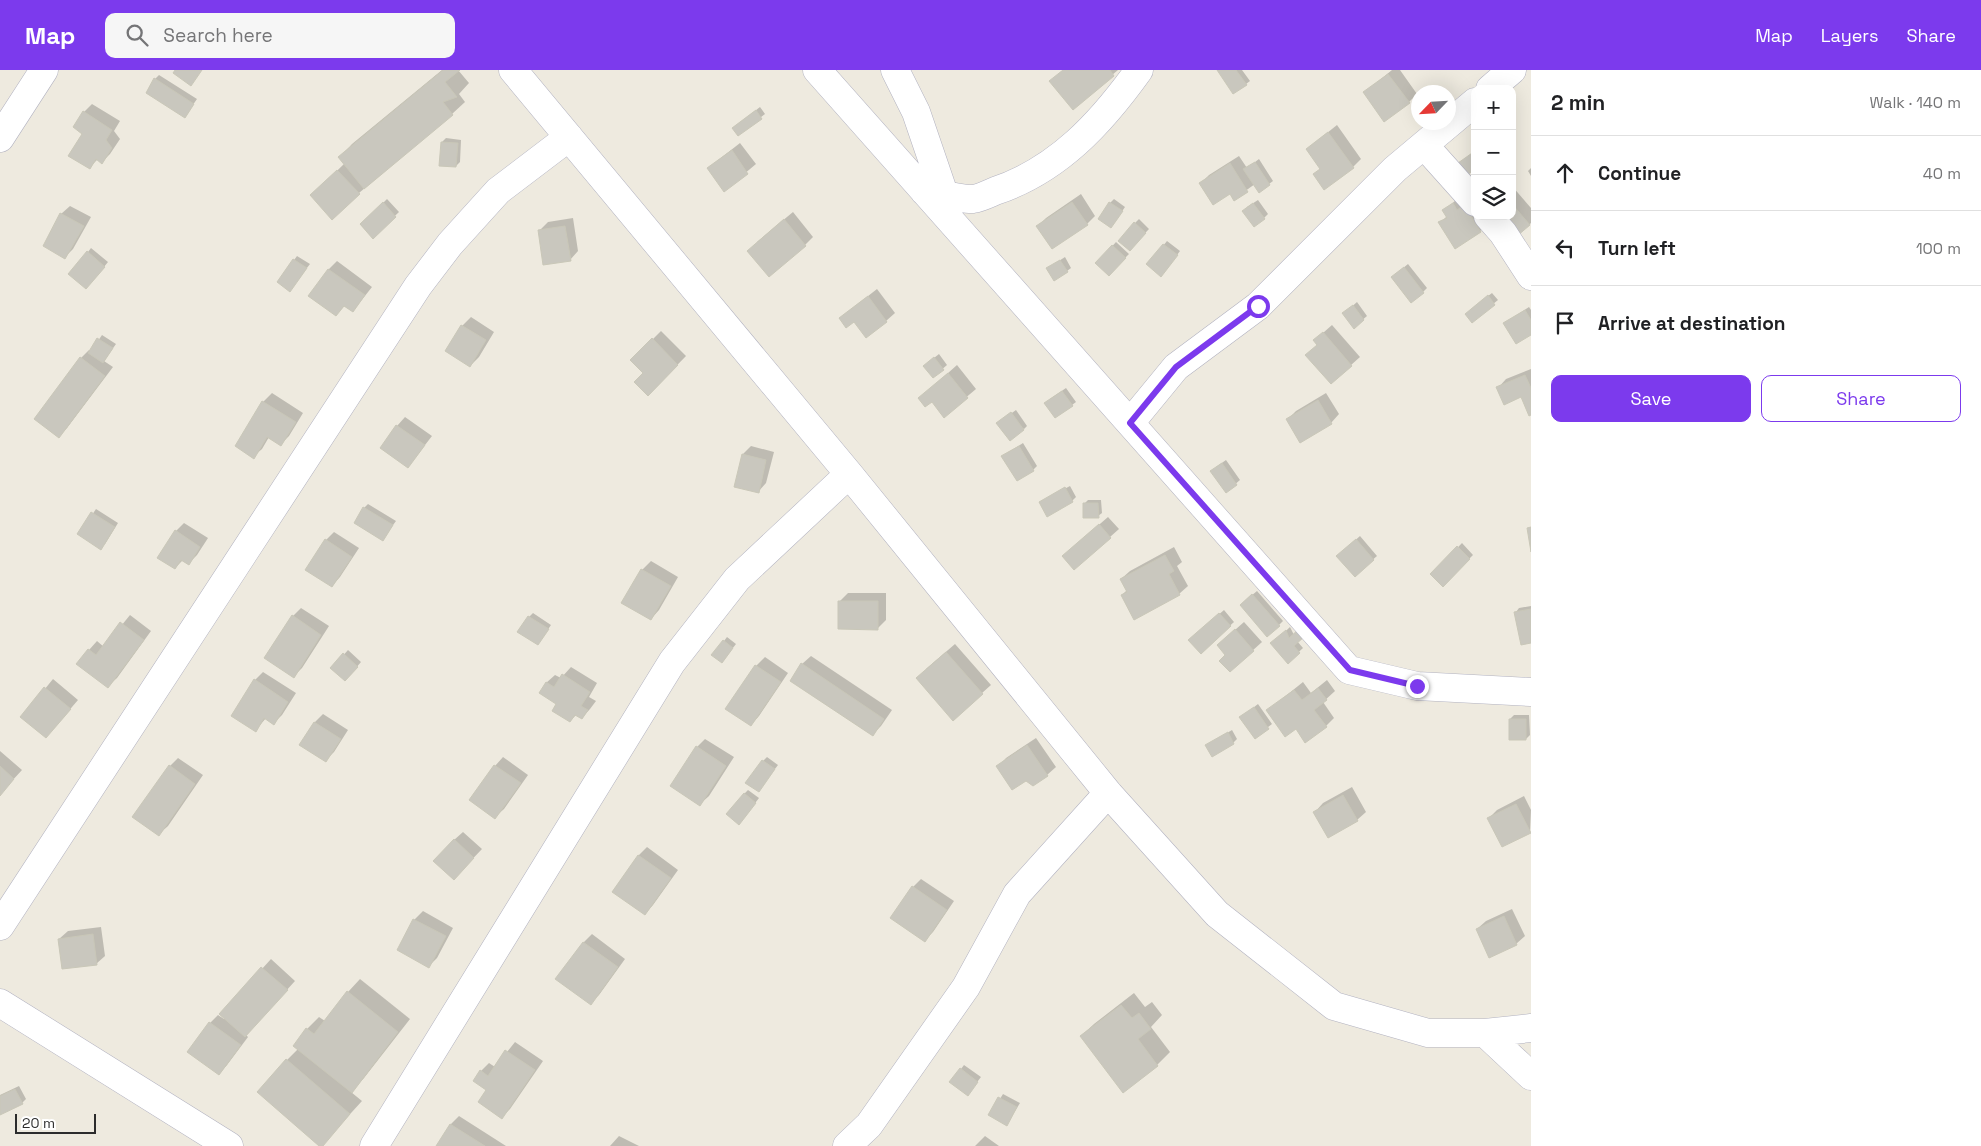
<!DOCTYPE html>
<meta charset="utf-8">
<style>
body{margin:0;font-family:"Space Grotesk",sans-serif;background:#f6f6f6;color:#202124}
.controls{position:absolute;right:15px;top:15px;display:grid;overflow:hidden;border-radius:10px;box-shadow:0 5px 20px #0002}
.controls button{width:45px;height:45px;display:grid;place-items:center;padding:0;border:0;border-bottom:1px solid #e0e0e0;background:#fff;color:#202124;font:25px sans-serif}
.compass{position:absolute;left:1411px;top:15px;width:45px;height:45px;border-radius:50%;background:#fff;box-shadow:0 5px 20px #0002;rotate:245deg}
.scale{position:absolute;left:15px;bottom:12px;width:81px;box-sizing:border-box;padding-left:5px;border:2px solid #2c2c2c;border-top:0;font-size:14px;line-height:18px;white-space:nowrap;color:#2c2c2c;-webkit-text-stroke:4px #fff;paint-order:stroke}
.stop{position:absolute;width:15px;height:15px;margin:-11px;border:4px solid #7c3aed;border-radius:50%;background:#fff}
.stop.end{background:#7c3aed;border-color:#fff;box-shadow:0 1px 5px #0008}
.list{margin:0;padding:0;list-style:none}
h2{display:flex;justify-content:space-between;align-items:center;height:65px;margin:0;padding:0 20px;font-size:21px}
h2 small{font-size:16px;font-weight:400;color:#757577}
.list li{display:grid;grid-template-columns:32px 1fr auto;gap:15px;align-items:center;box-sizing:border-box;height:75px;padding:0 20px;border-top:1px solid #e0e0e0}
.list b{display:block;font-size:19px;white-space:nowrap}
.list em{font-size:16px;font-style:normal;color:#757577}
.actions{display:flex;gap:10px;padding:15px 20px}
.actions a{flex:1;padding:11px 0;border:1px solid #7c3aed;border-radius:10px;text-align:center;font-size:18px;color:#7c3aed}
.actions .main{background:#7c3aed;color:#fff}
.icon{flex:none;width:28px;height:28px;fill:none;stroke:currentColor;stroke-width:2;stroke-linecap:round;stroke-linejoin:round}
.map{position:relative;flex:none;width:1531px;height:1076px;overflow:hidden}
header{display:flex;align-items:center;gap:30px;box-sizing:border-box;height:70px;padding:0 25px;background:#7c3aed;color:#fff}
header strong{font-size:24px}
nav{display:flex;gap:28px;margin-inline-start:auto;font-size:18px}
.search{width:350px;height:45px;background:#f6f6f6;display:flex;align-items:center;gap:12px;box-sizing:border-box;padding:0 18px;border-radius:10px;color:#757577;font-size:19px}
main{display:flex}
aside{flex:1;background:#fff}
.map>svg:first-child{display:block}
</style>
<header>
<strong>Map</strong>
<div class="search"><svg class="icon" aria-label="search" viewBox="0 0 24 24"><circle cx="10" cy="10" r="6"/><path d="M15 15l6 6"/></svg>Search here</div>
<nav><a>Map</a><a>Layers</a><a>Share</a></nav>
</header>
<main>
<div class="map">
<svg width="1531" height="1076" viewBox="0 0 1531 1076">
<rect width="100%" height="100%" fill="#eeeadf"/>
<path fill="#0003" d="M442,0H458L469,13L459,24L465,32L452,44L359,123L311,126L345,93L340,87L352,74Z
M1063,0H1118L1073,38Z
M1218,0H1242L1250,11L1246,14Z
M1392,0H1400L1417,24L1409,32L1365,22Z
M159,5L197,29L188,42L155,9Z
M92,34L120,51L114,61L120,69L110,84L102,92L98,89L90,97L84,64V42Z
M760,37L765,44L738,65L733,58Z
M1337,55L1361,89L1353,97L1321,98L1307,79Z
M446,68L461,70L460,92L456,96L442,72Z
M740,73L756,94L725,120L708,98Z
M1239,86L1247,98L1259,89L1273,111L1269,114H1255L1234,129L1230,122L1201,113L1209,105Z
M1531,98V106L1528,101Z
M1512,116L1531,138V153L1517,165L1512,146Z
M1081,124L1095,146L1087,154L1038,156L1046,148Z
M1461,126L1489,153L1480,161L1440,153L1447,146L1444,140Z
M387,129L399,142L373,167L361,155Z
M1114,129L1125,137L1114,153L1110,133Z
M1258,130L1268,144L1264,148L1247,137Z
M70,136L91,147L73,179L65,187L61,144Z
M793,142L813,167L805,175L757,172Z
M573,148L578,181L570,190L539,161L548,152Z
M1139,149L1149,159L1130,179L1135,153Z
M1167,171L1180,181L1165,201L1148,194Z
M1116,172L1129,184L1109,204L1097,193Z
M91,178L108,192L90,214L88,182Z
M297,186L310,194L290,220L278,212Z
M1065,187L1071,198L1067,201L1048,198Z
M337,191L372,217L353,241L345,235L336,244L310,226L329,199Z
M1408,194L1427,218L1423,222L1397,203Z
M877,219L895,243L886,251H854L840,248Z
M1492,223L1498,230L1472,251L1470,240Z
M1357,232L1367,246L1354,257L1348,240Z
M1529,237L1531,240V263L1505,253Z
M471,247L494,262L479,287L470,296L447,281L462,256Z
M1332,255L1360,287L1331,313L1318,274L1315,270Z
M661,261L686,286L648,325L645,303L632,290Z
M102,265L116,274L104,291L113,297L67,358L59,366L81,288L89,280L91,281Z
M939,284L947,295L933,307L929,292Z
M957,295L976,319L944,346L932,330L920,328Z
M1531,299V344L1522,325L1498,318L1506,309Z
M1066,318L1076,332L1072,335L1050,329Z
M272,323L303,343L289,366L281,374L269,367L262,379L253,387L236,376L263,332Z
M1326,323L1339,344L1331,353L1288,349L1296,341Z
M1016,340L1027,356L1024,359L1002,350Z
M405,347L432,366L408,397L397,356Z
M1023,373L1037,396L1033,400L1007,383Z
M751,376L774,382L766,413L758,422L743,384Z
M1226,390L1240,410L1226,422L1216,397Z
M1070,416L1076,427L1072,431L1040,432Z
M1088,430H1101L1102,443L1098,446L1084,434Z
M368,434L396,451L383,469L364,438Z
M96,439L118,453L105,474L79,464Z
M1108,447L1119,459L1074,499L1072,478Z
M184,453L208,468L197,485L188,494L183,490L175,498L176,461Z
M334,462L359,478L340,507L332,516L326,470Z
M1360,466L1377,486L1355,505L1342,482Z
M1462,473L1473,485L1443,515L1432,504Z
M1174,477L1182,492L1177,496L1188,516L1179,524L1122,525L1127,520L1121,509L1130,501Z
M651,491L678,507L659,540L651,549L623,533L642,500Z
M1257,521L1283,551L1279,555L1245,531Z
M848,523H886V550L878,558L840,531Z
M1531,536V572L1516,542L1519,538Z
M301,538L329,556L302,598L294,606L293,546Z
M1224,540L1234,552L1201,582L1194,566Z
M533,543L551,555L538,574L529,547Z
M130,545L151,561L117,608L108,616L89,580L97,571L104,577Z
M1244,552L1262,572L1230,601L1227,585V567Z
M1290,557L1297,571L1303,578L1288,592L1272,574Z
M727,567L736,574L722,592L724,571Z
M955,574L991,615L953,649L926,599Z
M348,580L361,592L349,606L332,598Z
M811,586L892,640L881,656L872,665L791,611L802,594Z
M765,587L788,603L759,646L751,655L727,639L756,596Z
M571,597L597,613L589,627L596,631L590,639L582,648L577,644L570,651L546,613L555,605L561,608Z
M263,602L296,623L282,645L274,653L266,648L256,660L255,610Z
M53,609L78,630L54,658L22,647Z
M1327,610L1335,621L1323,632L1334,648L1326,656L1296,657L1267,641L1303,612L1311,623Z
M1258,634L1272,654L1255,667L1245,644Z
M323,644L348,660L334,682L326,690L301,674L315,652Z
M1514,645H1529L1530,665L1526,669L1510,649Z
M1232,660L1237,669L1233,673L1207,675Z
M1036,668L1056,697L1047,705L1026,709L998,697L1006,688Z
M705,669L734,687L709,726L700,734L697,677Z
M0,681L22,700L0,724Z
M503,687L528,705L504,739L495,747V696Z
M767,687L778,695L762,716L763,691Z
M178,688L203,705L168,756L159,764L170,696Z
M1352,717L1366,742L1357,750L1315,742L1323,733Z
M748,720L759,728L743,749L745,723Z
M1524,726L1531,740L1530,762L1488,749L1497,740Z
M463,762L482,779L462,800L454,770Z
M647,777L678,800L653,835L645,844L613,821L639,785Z
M921,809L954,831L933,862L925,870L913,817Z
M1512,839L1525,866L1516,874L1477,859L1486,851Z
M423,841L453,858L437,888L429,896L398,880L414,850Z
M101,857L105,886L96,894L59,869L68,861Z
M592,864L625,889L599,925L590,933L557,909L584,872Z
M271,889L295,911L246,965L248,967L227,995L219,1004L210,953L218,945L224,949L225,948L221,944Z
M360,909L410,949L364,1008L351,1022L362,1031L321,1076L287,990L298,979L307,959L319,947L325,951L348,922Z
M1134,923L1145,937L1152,932L1162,945L1151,957L1170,982L1157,995L1123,1021L1081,966L1094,954Z
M515,972L543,991L510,1039L502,1047L481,1001L489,993L495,997Z
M964,995L981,1007L971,1020L961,999Z
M19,1016L26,1029L22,1033L0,1044V1025Z
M1003,1024L1020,1033L1007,1054L990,1045Z
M459,1046L506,1076H437L451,1054Z
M619,1066L639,1076H610Z
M985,1066L999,1076H975Z"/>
<path fill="#c9c7be" stroke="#c9c7b8" d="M175,0H202L191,16L173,3Z
M443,0H460L445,12L457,27L443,32L453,45L364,119L338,87Z
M1063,0H1110L1114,6L1073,40L1049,11Z
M1217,0H1236L1247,15L1233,24Z
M1388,4L1410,33L1384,52L1363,22Z
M154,8L194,34L185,48L146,23Z
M756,40L762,49L738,66L732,58Z
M83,41L112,60L106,70L112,78L102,94L96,89L90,99L68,86L82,64L73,57Z
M1328,62L1354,98L1324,120L1313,104L1320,99L1306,79Z
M441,72L458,73L456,97L439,96Z
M732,80L748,104L724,122L707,98Z
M1475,81V99L1467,105L1458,93Z
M1255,92L1270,115L1259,123L1243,99Z
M1230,93L1248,122L1234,131L1230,124L1213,135L1199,113Z
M337,100L360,124L332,150L310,125Z
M383,132L396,147L373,169L360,154Z
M1072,132L1088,155L1052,179L1036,156Z
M1109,132L1123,141L1111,158L1098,149Z
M1253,133L1265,149L1254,157L1242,141Z
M1453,133L1457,140L1464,135L1481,162L1455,179L1438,152L1447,148L1442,140Z
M1512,134L1530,155L1517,166L1500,146H1512Z
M60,143L84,156L65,189L43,176Z
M784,149L806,176L769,207L747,181Z
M1134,152L1146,163L1130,181L1118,171Z
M565,156L571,191L543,195L538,160Z
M1163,174L1178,185L1161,207L1146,194Z
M1112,175L1126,188L1109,206L1095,193Z
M87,181L105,197L86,219L68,204Z
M293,189L307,198L290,222L277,212Z
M1060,190L1068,202L1054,211L1046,198Z
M1404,197L1424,223L1411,233L1391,207Z
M328,199L365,225L353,242L344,236L336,246L308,226Z
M1488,225L1495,235L1472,253L1465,244Z
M868,226L887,252L866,268L854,252L846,258L839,248Z
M1353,235L1364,250L1354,259L1342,243Z
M1525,240L1531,250V265L1516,274L1503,253Z
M461,255L486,270L470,297L445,281Z
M1323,262L1352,296L1331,314L1305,285L1317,275L1313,270Z
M97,268L113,278L103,293L88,283Z
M652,268L678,295L648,326L634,312L643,303L630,290Z
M80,287L105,306L59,368L34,349Z
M934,287L944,300L933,308L923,296Z
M948,303L968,328L944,348L932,332L925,337L918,328Z
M1525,305L1531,318V345L1529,346L1521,327L1504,335L1496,317Z
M1062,321L1073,336L1055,348L1044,333Z
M1318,330L1332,354L1300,373L1286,349Z
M262,331L296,352L281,376L267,367L254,389L235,376Z
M1011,342L1024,360L1010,371L996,353Z
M396,355L425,375L408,398L380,378Z
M1019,376L1034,401L1017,411L1001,386Z
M742,384L766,390L759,423L734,417Z
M1222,393L1237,415L1226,423L1210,401Z
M1065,417L1073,432L1047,447L1039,432Z
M1083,433H1098L1099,448H1083Z
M363,437L393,455L383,471L354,453Z
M91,442L115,457L101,480L77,464Z
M1099,454L1111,468L1074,500L1062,486Z
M1531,457V482L1527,458Z
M175,460L200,477L189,495L181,490L175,499L157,488Z
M325,469L352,487L332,517L305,500Z
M1356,469L1374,490L1355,507L1336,486Z
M1457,476L1470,489L1443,517L1430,504Z
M1165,485L1174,501L1169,504L1180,525L1134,550L1121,525L1127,522L1120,509Z
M641,499L671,516L651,550L621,533Z
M1252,524L1280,556L1267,567L1240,535Z
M838,531H878V560L838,559Z
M1531,539V573L1521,575L1514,542Z
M1219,543L1231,556L1201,584L1188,570Z
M292,545L321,565L294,608L264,588Z
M528,546L549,559L538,575L517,562Z
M120,552L144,570L108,618L76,594L88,579L96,585Z
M1235,559L1254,581L1230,602L1219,591L1225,585L1217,575Z
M1299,559L1305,566L1294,576L1300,583L1288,594L1270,573L1286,560L1289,568Z
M723,570L733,578L722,593L711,585Z
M946,582L983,624L953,651L916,608Z
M343,583L358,597L345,611L330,598Z
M801,593L884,649L873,666L790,611Z
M755,595L781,612L751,656L725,639Z
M562,604L590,622L581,636L588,640L582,649L575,645L570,652L552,641L556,634L539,623L546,612L554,617Z
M254,609L288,632L274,655L264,648L256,662L231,646Z
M44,617L71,639L46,668L20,647Z
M1318,618L1327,630L1314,640L1327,657L1305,673L1296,659L1285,667L1266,640L1294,620L1302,630Z
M1254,637L1269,659L1255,669L1239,647Z
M1509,649H1526V670H1509Z
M314,652L341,669L326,692L299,675Z
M1228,662L1234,674L1212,687L1205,675Z
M1027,675L1048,706L1033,716L1026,711L1012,720L996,696Z
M696,676L726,696L700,736L670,716Z
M762,690L775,699L759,722L745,713Z
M169,695L195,714L159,766L132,747Z
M494,695L521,713L495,749L469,730Z
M0,696L14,709L0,726Z
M744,723L756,733L739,755L726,744Z
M1343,725L1358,751L1328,768L1313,742Z
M1516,734L1531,763L1502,777L1487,748Z
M454,769L474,788L454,810L433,791Z
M638,785L671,808L645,845L612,822Z
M912,816L947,840L925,872L890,848Z
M1504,846L1517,875L1489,888L1476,859Z
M413,849L446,866L429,898L397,880Z
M93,864L97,895L62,899L58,869Z
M583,872L618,897L591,935L555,909Z
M261,897L288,920L245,967L219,944Z
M347,921L398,962L352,1023L293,976L306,958L314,964Z
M1121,935L1132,948L1139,943L1151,959L1138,969L1158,996L1123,1023L1080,966Z
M209,952L241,975L219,1005L187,982Z
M505,980L535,1000L502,1049L478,1032L486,1020L473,1011L480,1000L488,1006Z
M286,989L350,1044L323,1076H319L257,1022Z
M960,998L978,1012L968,1026L949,1012Z
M15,1019L23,1034L0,1045V1026Z
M998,1027L1017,1037L1007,1056L988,1045Z
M450,1054L485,1076H436Z"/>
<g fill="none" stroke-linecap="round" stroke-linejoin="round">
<defs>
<path id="minor" d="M513,0L849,404L1108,723L1217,844L1334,936L1428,963H1485L1531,958
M817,0L1349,600L1417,616L1531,622
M895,0L916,42L944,124
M1490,19L1512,0
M0,68L44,0
M1424,75L1475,132
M924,121C936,123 963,130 973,129C980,128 988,124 995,121C1058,100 1101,53 1139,0
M1488,146L1503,163L1531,206
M1130,353L1176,297L1258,236L1395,99L1475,32
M0,856L418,216L450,174L498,121L569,67
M0,933L229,1076
M1485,963L1531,1006
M374,1076L672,592L737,509L849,404
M847,1076L869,1055L966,917L1017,824L1108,723"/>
</defs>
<use href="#minor" stroke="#b2b2c0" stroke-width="29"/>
<use href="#minor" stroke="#fff" stroke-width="28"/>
</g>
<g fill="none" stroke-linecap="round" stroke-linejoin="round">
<path stroke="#7c3aed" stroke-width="6" d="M1258,236L1176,297L1130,353L1350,600L1417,616"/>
</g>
</svg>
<div class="controls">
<button>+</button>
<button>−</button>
<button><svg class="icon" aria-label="layers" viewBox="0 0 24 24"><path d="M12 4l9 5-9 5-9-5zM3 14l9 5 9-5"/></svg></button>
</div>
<svg class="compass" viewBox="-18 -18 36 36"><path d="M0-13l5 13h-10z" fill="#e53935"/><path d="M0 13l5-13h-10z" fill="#757577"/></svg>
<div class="scale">20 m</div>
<div class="stop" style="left:1258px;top:236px"></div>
<div class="stop end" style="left:1417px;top:616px"></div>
</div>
<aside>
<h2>2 min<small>Walk · 140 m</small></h2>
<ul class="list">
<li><svg class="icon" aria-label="ahead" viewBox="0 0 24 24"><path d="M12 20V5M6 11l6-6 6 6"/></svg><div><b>Continue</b></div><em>40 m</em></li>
<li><svg class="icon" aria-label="left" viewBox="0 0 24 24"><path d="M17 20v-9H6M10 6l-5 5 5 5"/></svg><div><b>Turn left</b></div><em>100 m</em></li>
<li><svg class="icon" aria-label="arrive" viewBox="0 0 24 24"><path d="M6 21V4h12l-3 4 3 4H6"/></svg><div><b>Arrive at destination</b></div></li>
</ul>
<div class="actions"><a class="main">Save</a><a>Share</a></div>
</aside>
</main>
